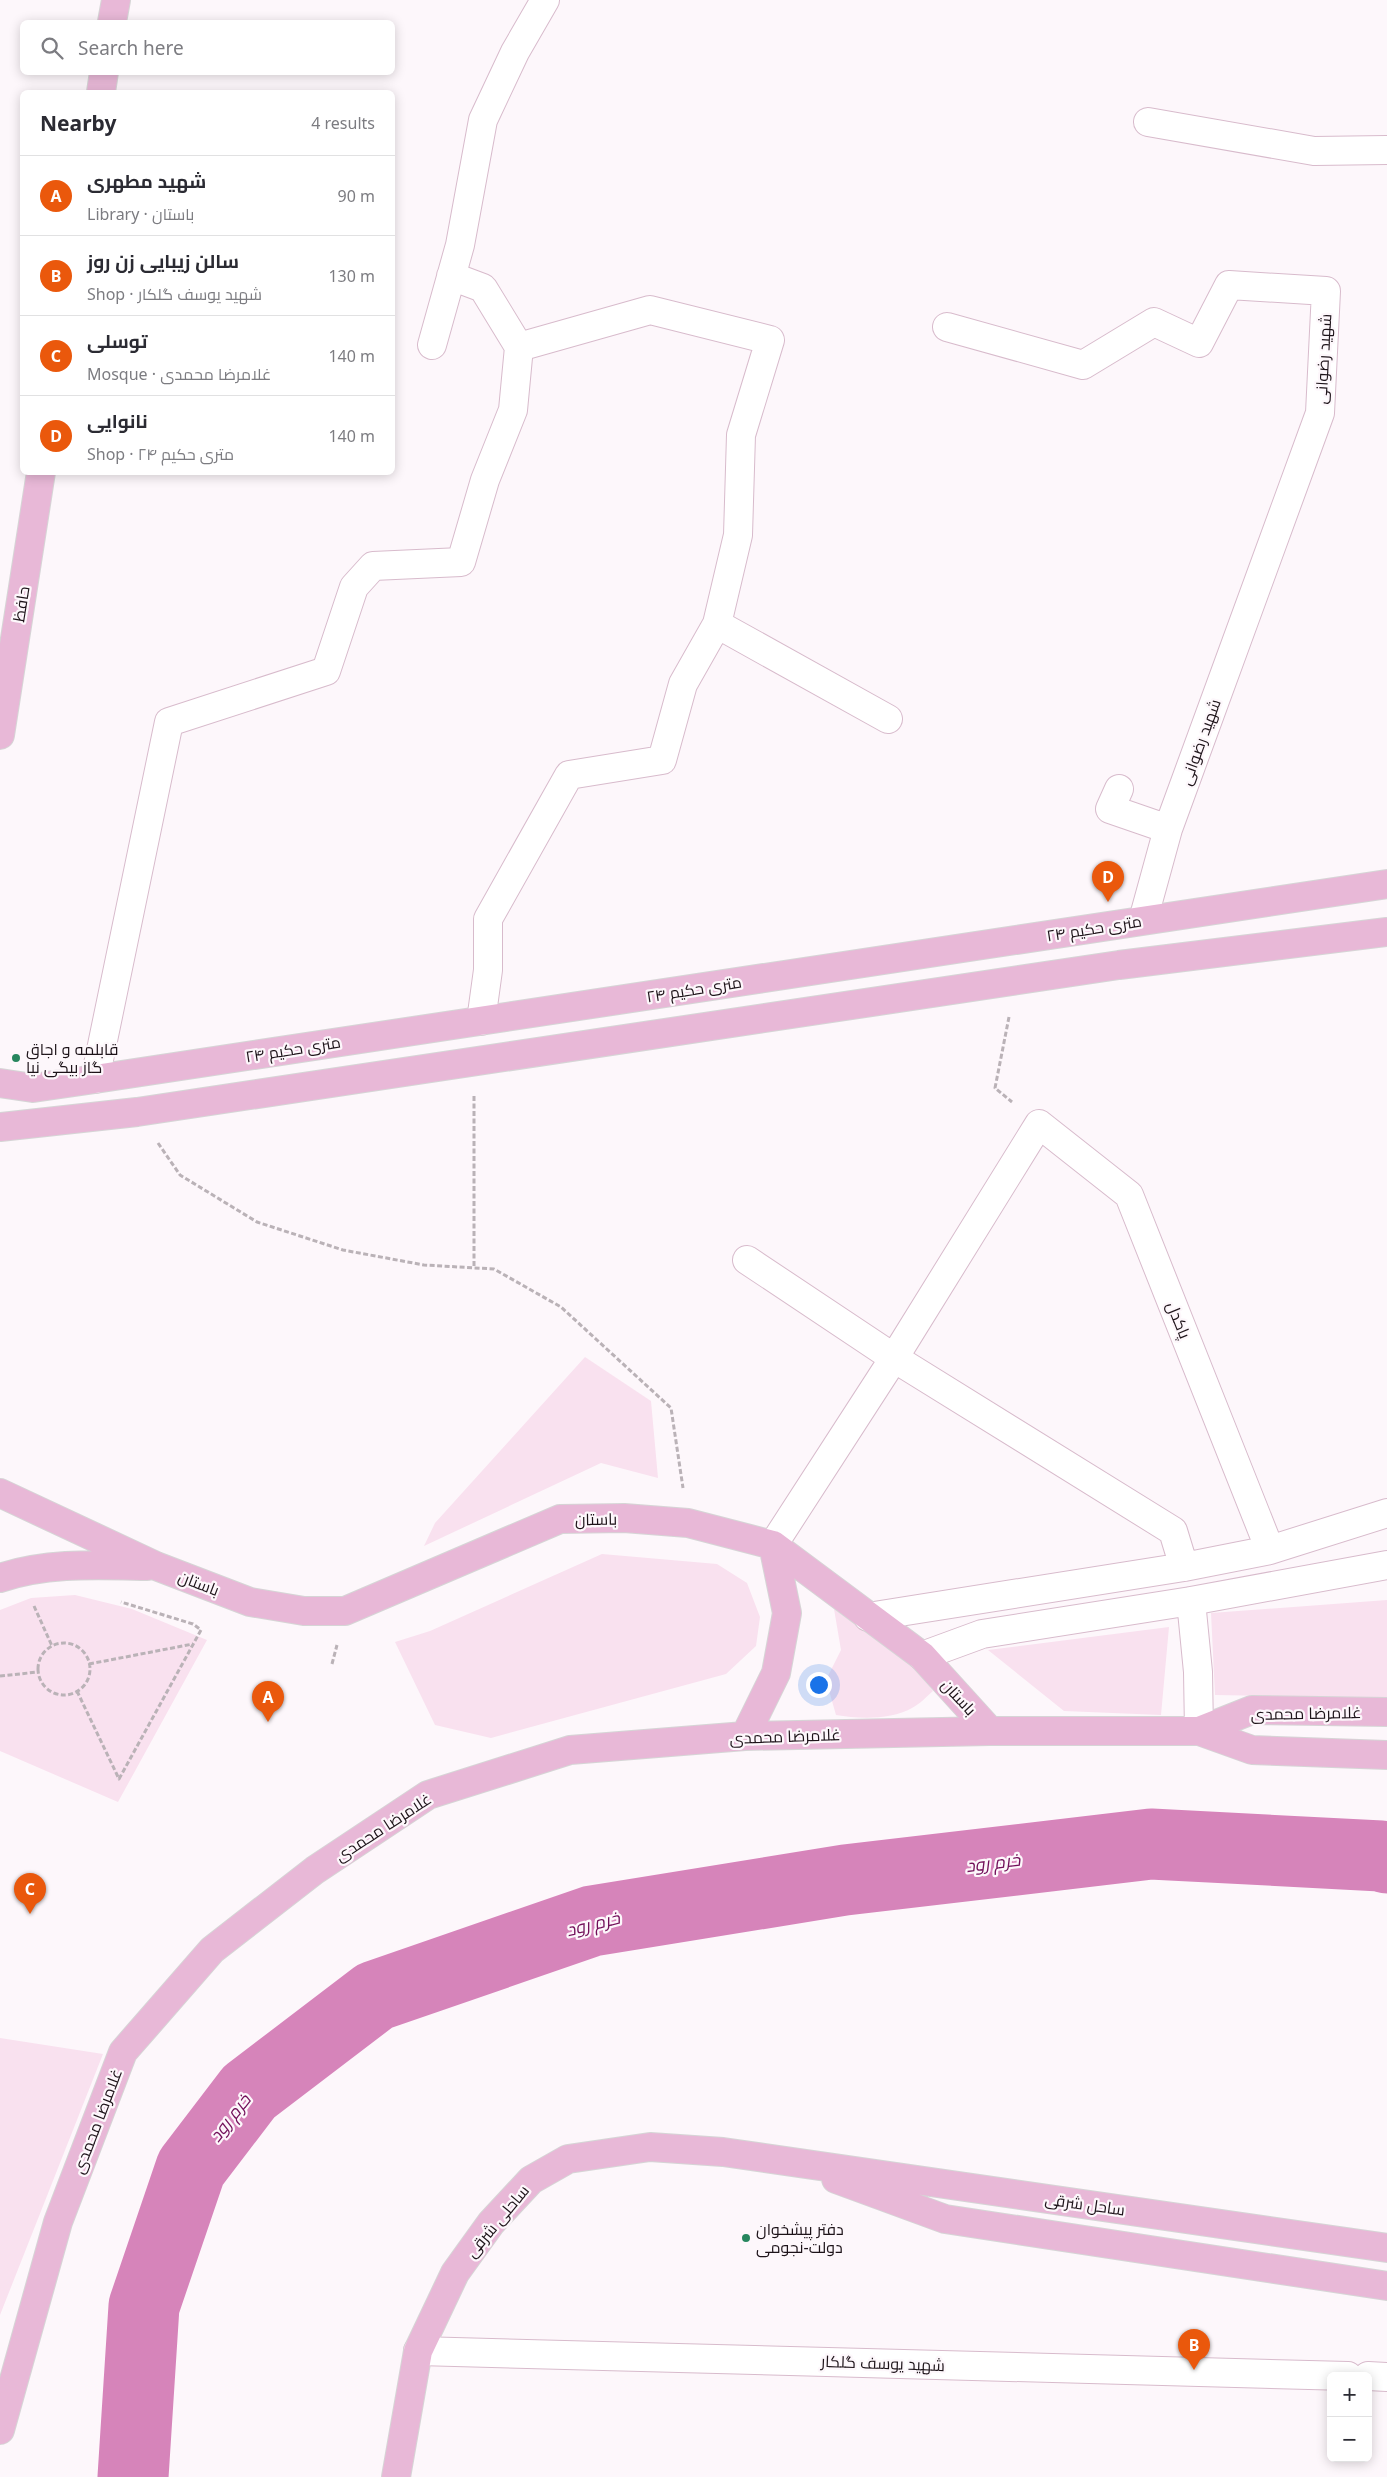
<!DOCTYPE html>
<meta charset="utf-8">
<style>
body{margin:0;font-family:"Noto Sans",Cairo,sans-serif;background:#f7f7f7;color:#2b2b33}
.controls{position:absolute;right:15px;bottom:15px;display:grid;overflow:hidden;border-radius:8px;box-shadow:0 2px 12px #0003}
.controls button{width:45px;height:45px;display:grid;place-items:center;padding:0;border:0;border-bottom:1px solid #e1e1e2;background:#fff;color:#2b2b33;font:25px sans-serif}
.you{position:absolute;left:818px;top:1684px;width:18px;height:18px;margin:-12px;border:4px solid #fff;border-radius:50%;background:#1a73e8;box-shadow:0 0 0 8px #1a73e833}
.badge{display:grid;place-items:center;width:32px;height:32px;border-radius:50%;background:#ea580c;color:#fff;font-size:16px;font-weight:700}
.pin{position:absolute;translate:-50% -41px;filter:drop-shadow(0 1px 2px #0008)}
.pin::after{content:'';position:absolute;top:26px;width:18px;height:15px;background:inherit;clip-path:polygon(0 0,100% 0,50% 100%)}
.list{margin:0;padding:0;list-style:none}
h2{display:flex;justify-content:space-between;align-items:center;height:65px;margin:0;padding:0 20px;font-size:21px}
h2 small{font-size:16px;font-weight:400;color:#7c7c81}
.list li{display:grid;grid-template-columns:32px 1fr auto;gap:15px;align-items:center;box-sizing:border-box;height:80px;padding:0 20px;border-top:1px solid #e1e1e2}
.list b{display:block;font-size:19px;white-space:nowrap}
.list p{margin:0;font-size:16px;white-space:nowrap;color:#7c7c81}
.list em{font-size:16px;font-style:normal;color:#7c7c81}
.icon{flex:none;width:28px;height:28px;fill:none;stroke:currentColor;stroke-width:2;stroke-linecap:round;stroke-linejoin:round}
.map{position:relative;flex:none;width:1387px;height:2477px;overflow:hidden}
.search{position:absolute;background:#fff;box-shadow:0 2px 12px #0003;left:20px;top:20px;width:375px;height:55px;display:flex;align-items:center;gap:12px;box-sizing:border-box;padding:0 18px;border-radius:8px;color:#7c7c81;font-size:19px}
.panel{position:absolute;background:#fff;box-shadow:0 2px 12px #0003;left:20px;top:90px;width:375px;height:385px;border-radius:8px}
.map>svg:first-child{display:block}
</style>
<div class="map">
<svg width="1387" height="2477" viewBox="0 0 1387 2477">
<rect width="100%" height="100%" fill="#fdf7fb"/>
<path fill="#f9e1ef" d="M585,1357L651,1401L658,1478L601,1463L424,1546L435,1523Z
M602,1554L717,1564L747,1583L760,1617L756,1646L726,1674L491,1738L435,1725L395,1642L430,1631Z
M75,1595L132,1609L207,1640L118,1802L0,1751V1610L31,1598Z
M1387,1600V1698L1215,1695L1211,1613Z
M834,1609L920,1670L933,1691C927,1696 920,1704 912,1708C891,1720 859,1719 836,1715L826,1680L841,1650Z
M1169,1627L1161,1715L1064,1711L988,1650Z
M0,2038L103,2054L0,2315Z"/>
<g fill="none" stroke-linecap="round" stroke-linejoin="round">
<path stroke="#d684ba" stroke-width="71" d="M133,2477L144,2306L191,2168L249,2092L375,1996L592,1921L845,1880L1151,1844L1381,1856L1387,1858"/>
<defs>
<path id="minor" d="M1148,122L1314,151L1387,150
M947,327L1083,365L1154,322L1199,343L1229,285L1326,291L1320,413L1168,829L1143,920
M432,345L460,245L483,120L515,52L545,0
M717,624L888,719
M1119,789L1110,809L1168,829
M481,1021L488,970V919L569,775L662,760L683,684L717,624L738,535L741,435L770,340L650,310L519,347
M95,1079L169,722L326,671L354,587L373,566L461,562L485,480L513,410L519,347L483,288L451,276
M747,1260L894,1358L1173,1531L1184,1567
M773,1545L894,1358L1039,1124L1129,1195L1270,1550
M1191,1601L1198,1672L1199,1731
M868,1617L1184,1567L1270,1550L1387,1513
M922,1656L982,1634L1191,1601L1387,1565
M418,2351L1348,2376
M1368,2376L1387,2377"/>
<path id="major" d="M112,22L116,0
M101,92L104,72
M0,735L41,472
M0,1083L33,1088L95,1079L1387,884
M0,1127L137,1112L1119,965L1387,932
M0,1493L156,1566L250,1602L304,1611H345L560,1519L624,1518L688,1523L773,1545L922,1656L990,1731
M0,1578C47,1562 98,1565 147,1566
M1199,1731L1252,1710L1387,1712
M745,1736L776,1673L787,1613L773,1545
M836,2179L945,2219L1387,2286
M0,2430L58,2222L123,2052L212,1950L315,1870L428,1795L570,1750L745,1736L990,1731H1199L1252,1750L1387,1755
M396,2477L418,2351L455,2273L491,2223L531,2180L568,2159L650,2147L723,2152L1387,2248"/>
</defs>
<use href="#minor" stroke="#d8bbcc" stroke-width="30"/>
<use href="#major" stroke="#d6d5d6" stroke-width="30"/>
<path stroke="#bab2b7" stroke-width="3" stroke-dasharray="5 2.5" stroke-linecap="butt" d="M1009,1017L995,1088L1012,1102
M474,1096V1268
M158,1143L180,1175L257,1222L343,1250L424,1265L494,1269L561,1307L671,1408L683,1488
M34,1606L52,1646
M38 1669a26 26 0 1 1 52 0a26 26 0 1 1-52 0Z
M89,1664L193,1644
M332,1664L337,1645
M0,1676L38,1672
M77,1691L119,1779L201,1630L193,1624L121,1602"/>
<use href="#minor" stroke="#fff" stroke-width="28"/>
<use href="#major" stroke="#e8b8d7" stroke-width="28"/>
</g>
<g fill="#27865e" stroke="#fdf7fb" stroke-width="2">
<circle cx="16" cy="1058" r="5"/>
<circle cx="746" cy="2238" r="5"/>
</g>
<g text-anchor="middle" stroke-width="4.5" stroke-linejoin="round" paint-order="stroke">
<g font-size="16" fill="#1d1319" stroke="#fdf7fb">
<text transform="translate(1323 359) rotate(-87)" y="6">شهید رضوانی</text>
<text transform="translate(21 604) rotate(-81)" y="6">حافظ</text>
<text transform="translate(1200 742) rotate(-70)" y="6">شهید رضوانی</text>
<text transform="translate(1094 928) rotate(-9)" y="6">۲۴ متری حکیم</text>
<text transform="translate(694 989) rotate(-9)" y="6">۲۴ متری حکیم</text>
<text transform="translate(293 1049) rotate(-9)" y="6">۲۴ متری حکیم</text>
<text transform="translate(1179 1320) rotate(68)" y="6">پاکدل</text>
<text transform="translate(596 1519) rotate(-1)" y="6">باستان</text>
<text transform="translate(199 1583) rotate(21)" y="6">باستان</text>
<text transform="translate(959 1697) rotate(47)" y="6">باستان</text>
<text transform="translate(1306 1713) rotate(-1)" y="6">غلامرضا محمدی</text>
<text transform="translate(785 1736) rotate(-2)" y="6">غلامرضا محمدی</text>
<text transform="translate(383 1827) rotate(-33)" y="6">غلامرضا محمدی</text>
<text transform="translate(97 2121) rotate(-69)" y="6">غلامرضا محمدی</text>
<text transform="translate(1085 2204) rotate(8)" y="6">ساحل شرقی</text>
<text transform="translate(497 2221) rotate(-50)" y="6">ساحلی شرقی</text>
<text transform="translate(883 2363) rotate(2)" y="6">شهید یوسف گلکار</text>
</g>
<g font-size="16" fill="#1d1319" stroke="#fdf7fb" text-anchor="start">
<text x="26" y="1055">قابلمه و اجاق<tspan x="26" dy="18">گاز بیگی نیا</tspan></text>
<text x="756" y="2235">دفتر پیشخوان<tspan x="756" dy="18">دولت-نجومی</tspan></text>
</g>
<g font-size="18" font-style="italic" fill="#710f59" stroke="#fdf7fb">
<text transform="translate(993 1863) rotate(-7)" y="6">خرم رود</text>
<text transform="translate(593 1924) rotate(-14)" y="6">خرم رود</text>
<text transform="translate(230 2118) rotate(-52)" y="6">خرم رود</text>
</g>
</g>
</svg>
<div class="controls">
<button>+</button>
<button>−</button>
</div>
<div class="you"></div>
<div class="pin badge" style="left:268px;top:1722px">A</div>
<div class="pin badge" style="left:1194px;top:2370px">B</div>
<div class="pin badge" style="left:30px;top:1914px">C</div>
<div class="pin badge" style="left:1108px;top:902px">D</div>
<div class="search"><svg class="icon" aria-label="search" viewBox="0 0 24 24"><circle cx="10" cy="10" r="6"/><path d="M15 15l6 6"/></svg>Search here</div>
<section class="panel">
<h2>Nearby<small>4 results</small></h2>
<ul class="list">
<li><span class="badge">A</span><div><b>شهید مطهری</b><p>Library · باستان</p></div><em>90 m</em></li>
<li><span class="badge">B</span><div><b>سالن زیبایی زن روز</b><p>Shop · شهید یوسف گلکار</p></div><em>130 m</em></li>
<li><span class="badge">C</span><div><b>توسلی</b><p>Mosque · غلامرضا محمدی</p></div><em>140 m</em></li>
<li><span class="badge">D</span><div><b>نانوایی</b><p>Shop · ۲۴ متری حکیم</p></div><em>140 m</em></li>
</ul>
</section>
</div>
